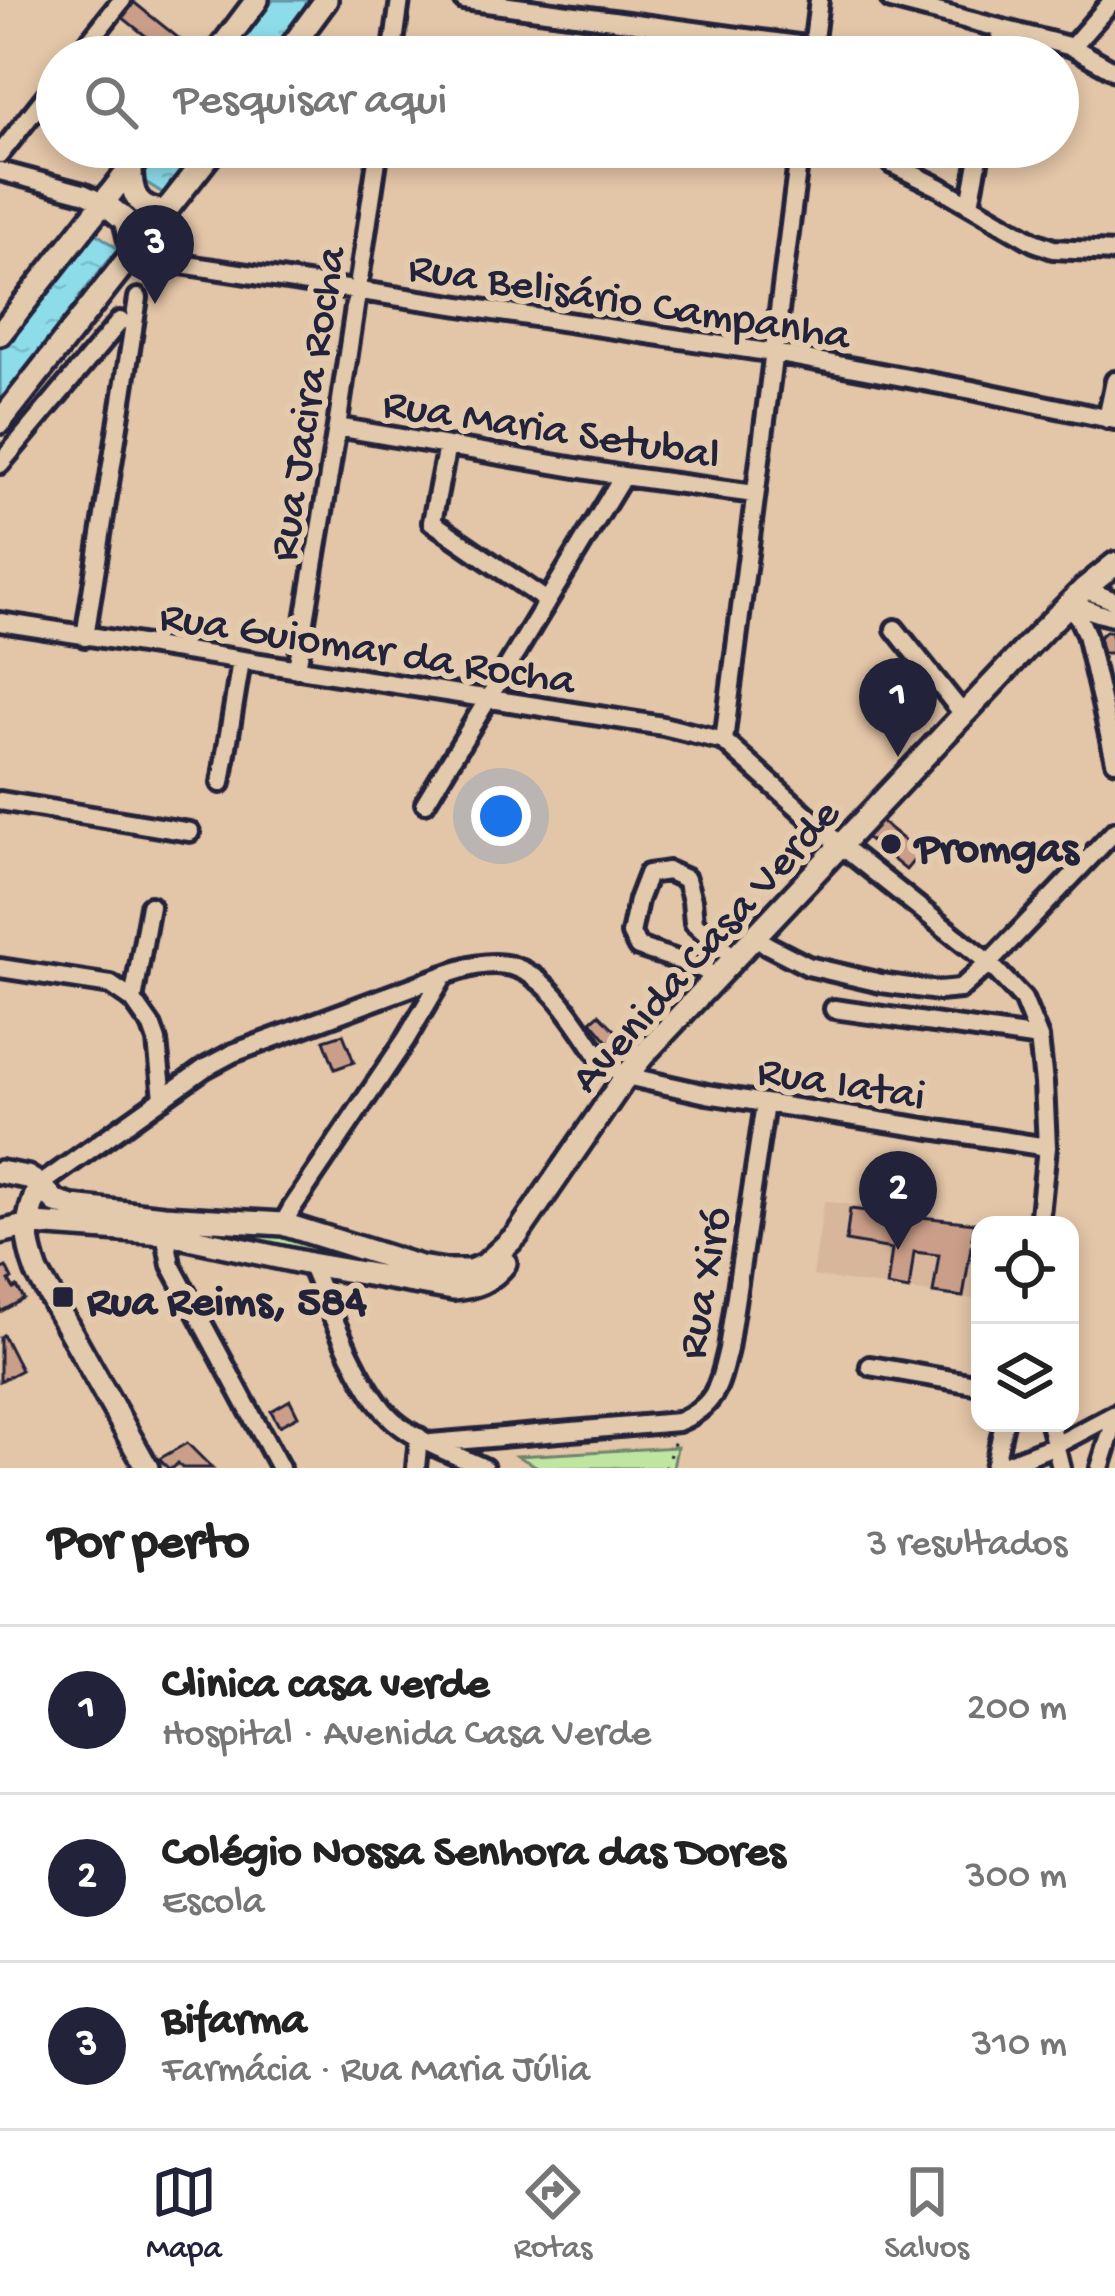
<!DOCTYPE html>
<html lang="pt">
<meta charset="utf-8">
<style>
body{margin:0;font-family:"Gochi Hand",sans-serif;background:#f2f2f2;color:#222}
.controls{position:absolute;right:36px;bottom:36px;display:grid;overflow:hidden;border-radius:24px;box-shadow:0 6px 18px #0003}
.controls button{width:108px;height:108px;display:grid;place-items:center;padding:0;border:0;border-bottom:3px solid #e0e0e0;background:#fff;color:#222;font:60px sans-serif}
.you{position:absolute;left:501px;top:816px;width:42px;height:42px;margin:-30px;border:9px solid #fff;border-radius:50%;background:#1a73e8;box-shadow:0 0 0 18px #1a73e833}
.badge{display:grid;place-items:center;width:78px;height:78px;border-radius:50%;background:#22223b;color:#fff;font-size:39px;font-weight:700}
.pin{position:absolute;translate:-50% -99px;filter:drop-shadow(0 3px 6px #0008)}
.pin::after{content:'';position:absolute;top:63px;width:42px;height:36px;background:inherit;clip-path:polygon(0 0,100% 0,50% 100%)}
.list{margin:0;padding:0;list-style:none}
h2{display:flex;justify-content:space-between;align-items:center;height:156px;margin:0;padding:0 48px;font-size:51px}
h2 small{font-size:39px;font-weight:400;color:#767676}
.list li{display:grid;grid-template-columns:78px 1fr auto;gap:36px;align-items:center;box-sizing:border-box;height:168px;padding:0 48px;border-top:3px solid #e0e0e0}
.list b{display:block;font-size:45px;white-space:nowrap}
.list p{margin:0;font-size:39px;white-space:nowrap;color:#767676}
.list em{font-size:39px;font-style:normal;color:#767676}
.icon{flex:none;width:66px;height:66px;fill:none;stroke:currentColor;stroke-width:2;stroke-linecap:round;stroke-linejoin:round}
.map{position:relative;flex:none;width:1115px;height:1468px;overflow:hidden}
.search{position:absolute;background:#fff;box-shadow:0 6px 18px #0003;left:36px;right:36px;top:36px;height:132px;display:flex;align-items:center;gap:30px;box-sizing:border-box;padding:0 42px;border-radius:66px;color:#767676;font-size:45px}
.sheet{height:660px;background:#fff}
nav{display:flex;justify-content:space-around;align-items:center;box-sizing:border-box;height:168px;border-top:3px solid #e0e0e0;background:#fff;font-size:33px;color:#767676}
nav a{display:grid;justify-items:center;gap:6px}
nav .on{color:#22223b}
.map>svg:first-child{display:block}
</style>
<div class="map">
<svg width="1115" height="1468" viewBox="0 0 1115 1468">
<defs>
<pattern id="park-crowns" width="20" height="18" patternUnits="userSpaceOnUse" patternTransform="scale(3)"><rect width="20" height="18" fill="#bfe6a1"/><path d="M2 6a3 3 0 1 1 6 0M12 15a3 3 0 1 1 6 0" fill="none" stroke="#a4c58c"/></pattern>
<pattern id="water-ripples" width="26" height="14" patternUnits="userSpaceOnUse" patternTransform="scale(3)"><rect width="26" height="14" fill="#8ddcea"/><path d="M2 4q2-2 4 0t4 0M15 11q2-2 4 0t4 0" fill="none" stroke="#79bcca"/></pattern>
</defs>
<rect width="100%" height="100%" fill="#e3c5a7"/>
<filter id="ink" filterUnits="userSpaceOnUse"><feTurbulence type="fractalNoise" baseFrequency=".00833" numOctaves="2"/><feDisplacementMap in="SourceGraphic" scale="24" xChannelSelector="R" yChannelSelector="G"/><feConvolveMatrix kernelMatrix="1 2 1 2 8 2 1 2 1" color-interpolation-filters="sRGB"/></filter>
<g filter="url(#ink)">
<path fill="#d8b69c" d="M824,1201L996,1225H980V1300L813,1276Z"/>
<path fill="url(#park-crowns)" stroke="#70846e" stroke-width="3" d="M264,1227L358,1255L374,1264L370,1267L222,1231Z
M677,1447L673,1468H540L517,1456Z"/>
<path fill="url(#water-ripples)" stroke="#6292a4" stroke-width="3" d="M273,0H315L272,57H231Z
M163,147H204L166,195L139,178Z
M93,231L118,249L80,296L63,327L0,405V350Z"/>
<path fill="#ca9e88" stroke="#22223b" stroke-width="3" d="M127,0H131L196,52L191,57H172L117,13Z
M1106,631L1112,632V653H1103L1099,637Z
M877,818L920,853L906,870L863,835Z
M599,1014L628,1043L622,1050H615L591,1021Z
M343,1034L354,1062L335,1069L324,1040Z
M850,1209L975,1223L972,1238L980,1237V1248L971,1247L963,1297L933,1293L939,1255L914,1252L909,1290L887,1286L892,1249L846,1241Z
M6,1267L12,1279L9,1281L14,1289L17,1287L24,1299L0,1312V1270Z
M3,1335L21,1370L0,1381V1337Z
M290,1400L298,1416L279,1426L271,1411Z
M187,1443L212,1468H182L178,1463L173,1468H168L159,1459Z"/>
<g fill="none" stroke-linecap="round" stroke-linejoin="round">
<defs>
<path id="minor" d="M464,0L813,47
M891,0L1072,47L1115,71
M1072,47L1113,0
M812,56L819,0
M77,57L122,0
M392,57L400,0
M997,57L1002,29
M1030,57L1033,37
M1015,151L1016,147
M0,154L57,82
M892,164L939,187L1034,242L1053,249L1115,252
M0,171L83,193L103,202
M970,204L981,147
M133,252L154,260L774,353L972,390L1115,420
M1107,419L1115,381
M337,427L623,476L755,494
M447,446L432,522L547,601
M0,464L120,321
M1084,589L1115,601
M1071,602L1097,613L1115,617
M1068,605L1079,618L1086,634L1115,761
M0,622L663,726L724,741L839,844L989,963L1023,999L1039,1038L1044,1083L1047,1147L1039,1225
M895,629L963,714
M85,637L138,298
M297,669L337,427L379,147
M724,741L800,147
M221,783L241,661
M0,801L190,832
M425,803L623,476
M754,935L767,945L808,966L881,983L938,991L960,989L989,963L1115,831
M0,968L111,985L133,1000L152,1027L157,1041L163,1098
M715,976L696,966L638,947L631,934L638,900L648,874L668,871L686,879L692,900L694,923L733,957
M133,1000L150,906
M834,1009L1039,1038
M40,1185L205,1068L233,1053L444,975C465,968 489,960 511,966C550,976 577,1025 598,1055L609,1066L626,1076L707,1094L1047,1147
M283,1224L292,1208L406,1039L444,975
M164,1227L171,1265L280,1468
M310,1264C328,1305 361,1392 393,1420C418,1442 454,1454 484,1468
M870,1366L980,1385
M1050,1423L1061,1468
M431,1443L678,1422C716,1406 719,1386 728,1349L765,1104
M416,1468L419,1437
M994,1468L1004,1423
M996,1468L1056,1445L1115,1414
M1100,1468L1115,1420"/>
<path id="major" d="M214,57L257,0
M284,57L326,0
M131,169C131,194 137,209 164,211
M103,202L125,220L133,252
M0,334L147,147
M0,422L216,147
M0,1172L27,1177L40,1185L56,1202L72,1207L164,1217L283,1224L420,1267L445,1271H470L485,1265L517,1235L626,1076L646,1052L1043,630L1084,589L1115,564
M40,1185C25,1219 24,1237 37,1272L147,1468
M0,1232L34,1224L165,1233L310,1264L453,1289C475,1287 491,1281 505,1263"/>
</defs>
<use href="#minor" stroke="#22223b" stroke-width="26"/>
<use href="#major" stroke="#22223b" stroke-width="30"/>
<path stroke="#22223b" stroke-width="3" stroke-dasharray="3 9" stroke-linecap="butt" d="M665,1468L677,1435"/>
<use href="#minor" stroke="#e4caac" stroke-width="16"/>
<use href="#major" stroke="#e4caac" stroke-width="21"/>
</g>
</g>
<g fill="#22223b" stroke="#e4caac" stroke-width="4.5">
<circle cx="891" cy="844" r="12"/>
<rect x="51" y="1285" width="24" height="24" rx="6"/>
</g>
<g text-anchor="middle" stroke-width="12" stroke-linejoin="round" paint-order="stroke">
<g font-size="45" fill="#22223b" stroke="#e4caac">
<text transform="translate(630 297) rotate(9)" y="16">Rua Belisário Campanha</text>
<text transform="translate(303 403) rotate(-81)" y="16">Rua Jacira Rocha</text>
<text transform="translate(552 425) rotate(9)" y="16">Rua Maria Setubal</text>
<text transform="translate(368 644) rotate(9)" y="16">Rua Guiomar da Rocha</text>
<text transform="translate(702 943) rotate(-48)" y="16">Avenida Casa Verde</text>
<text transform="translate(842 1079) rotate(9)" y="16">Rua Iatai</text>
<text transform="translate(700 1282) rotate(-80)" y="16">Rua Xiró</text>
</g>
<g font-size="45" font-weight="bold" fill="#22223b" stroke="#e4caac" text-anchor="start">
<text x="915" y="860">Promgas</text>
<text x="87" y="1313">Rua Reims, 584</text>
</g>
</g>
</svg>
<div class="controls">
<button><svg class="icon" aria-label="locate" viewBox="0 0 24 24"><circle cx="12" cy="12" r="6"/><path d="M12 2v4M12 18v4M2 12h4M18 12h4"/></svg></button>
<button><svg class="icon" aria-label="layers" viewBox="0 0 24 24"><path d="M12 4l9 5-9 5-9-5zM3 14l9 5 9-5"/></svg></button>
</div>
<div class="you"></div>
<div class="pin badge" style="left:898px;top:757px">1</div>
<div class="pin badge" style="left:898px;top:1250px">2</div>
<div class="pin badge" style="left:155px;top:304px">3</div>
<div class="search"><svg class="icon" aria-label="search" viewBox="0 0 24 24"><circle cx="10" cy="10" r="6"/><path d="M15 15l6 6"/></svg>Pesquisar aqui</div>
</div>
<section class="sheet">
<h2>Por perto<small>3 resultados</small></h2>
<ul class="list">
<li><span class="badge">1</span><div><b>Clinica casa verde</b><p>Hospital · Avenida Casa Verde</p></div><em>200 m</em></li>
<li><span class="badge">2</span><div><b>Colégio Nossa Senhora das Dores</b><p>Escola</p></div><em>300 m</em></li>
<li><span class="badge">3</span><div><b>Bifarma</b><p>Farmácia · Rua Maria Júlia</p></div><em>310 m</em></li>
</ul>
</section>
<nav>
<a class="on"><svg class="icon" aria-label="map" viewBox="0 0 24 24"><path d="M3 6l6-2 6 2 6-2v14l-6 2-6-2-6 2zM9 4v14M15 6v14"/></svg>Mapa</a>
<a><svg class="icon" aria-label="directions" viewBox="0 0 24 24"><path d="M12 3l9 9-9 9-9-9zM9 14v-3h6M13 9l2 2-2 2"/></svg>Rotas</a>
<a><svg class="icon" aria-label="saved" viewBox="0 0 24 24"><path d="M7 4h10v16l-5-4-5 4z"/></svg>Salvos</a>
</nav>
